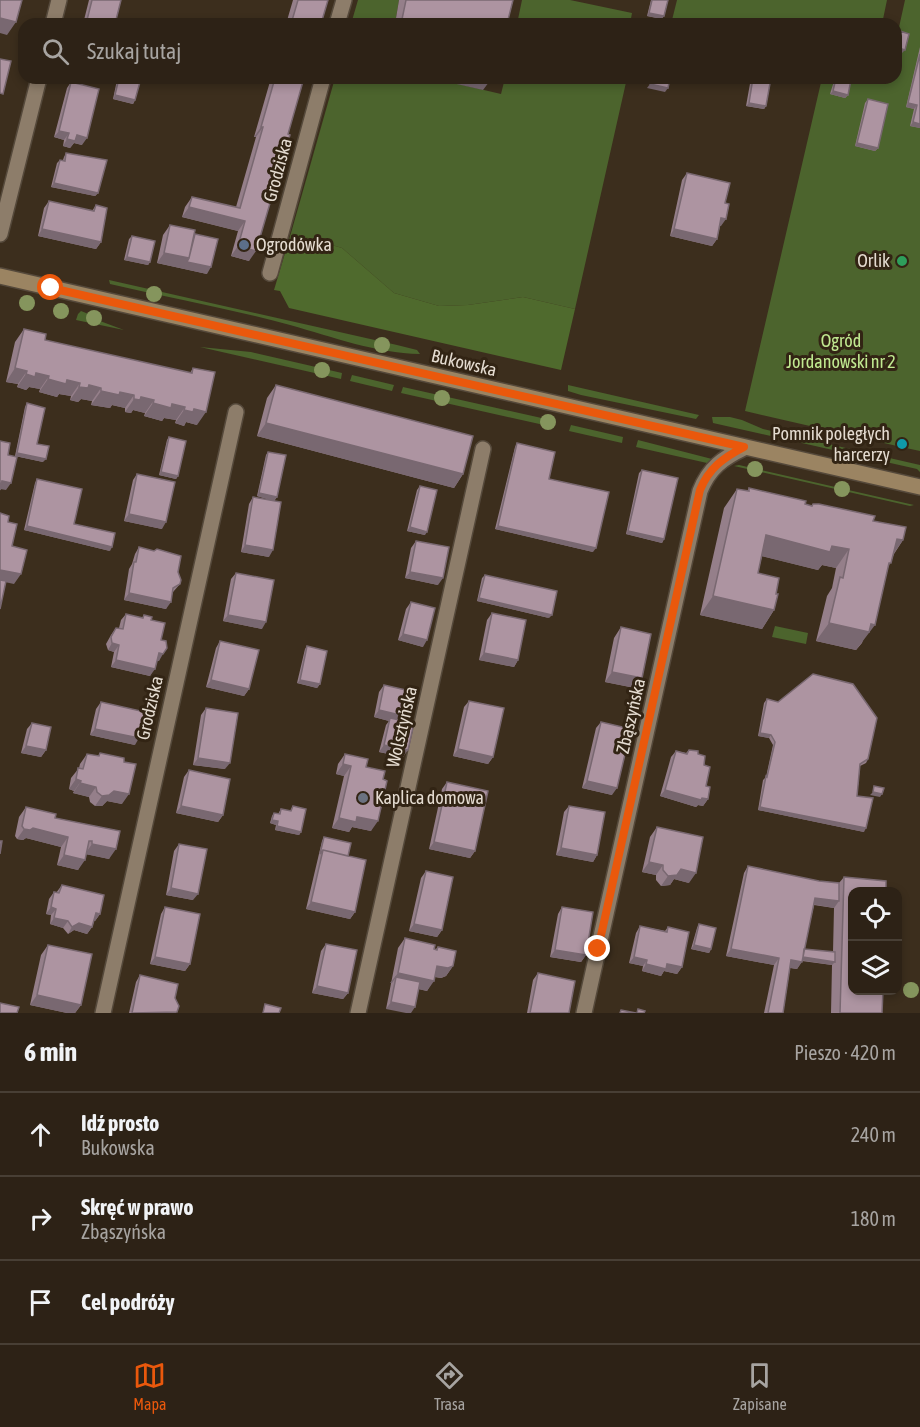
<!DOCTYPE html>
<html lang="pl">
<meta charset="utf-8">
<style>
body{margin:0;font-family:"Asap Condensed",sans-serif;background:#352a1f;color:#f1f3f6}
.controls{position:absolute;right:18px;bottom:18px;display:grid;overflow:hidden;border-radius:12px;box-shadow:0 3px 9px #0003}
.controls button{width:54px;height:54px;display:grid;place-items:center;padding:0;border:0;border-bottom:2px solid #483f35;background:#2d2216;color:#f1f3f6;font:30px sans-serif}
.stop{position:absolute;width:18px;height:18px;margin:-14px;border:4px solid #ea580c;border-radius:50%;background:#fff}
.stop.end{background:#ea580c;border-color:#fff;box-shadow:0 2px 6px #0008}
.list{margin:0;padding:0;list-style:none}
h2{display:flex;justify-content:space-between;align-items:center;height:78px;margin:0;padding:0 24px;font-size:26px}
h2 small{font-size:20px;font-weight:400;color:#a7a4a1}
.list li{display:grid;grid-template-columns:39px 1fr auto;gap:18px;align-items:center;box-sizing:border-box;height:84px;padding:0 24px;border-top:2px solid #483f35}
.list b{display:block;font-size:22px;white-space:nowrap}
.list p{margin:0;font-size:20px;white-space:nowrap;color:#a7a4a1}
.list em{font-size:20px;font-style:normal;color:#a7a4a1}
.icon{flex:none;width:33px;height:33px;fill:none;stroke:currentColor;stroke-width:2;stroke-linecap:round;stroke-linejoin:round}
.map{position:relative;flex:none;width:920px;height:1013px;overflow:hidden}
.search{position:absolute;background:#2d2216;box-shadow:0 3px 9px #0003;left:18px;right:18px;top:18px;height:66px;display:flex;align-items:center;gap:15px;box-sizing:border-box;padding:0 21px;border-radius:18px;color:#a7a4a1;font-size:22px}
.sheet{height:330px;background:#2d2216}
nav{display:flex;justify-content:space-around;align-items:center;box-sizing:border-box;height:84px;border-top:2px solid #483f35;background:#2d2216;font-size:16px;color:#a7a4a1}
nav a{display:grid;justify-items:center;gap:3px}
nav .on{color:#ea580c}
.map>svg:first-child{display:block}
</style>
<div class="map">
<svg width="920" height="1013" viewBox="0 0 920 1013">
<rect width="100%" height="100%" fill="#3c2e1d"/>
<path fill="#4c642d" d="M358,0H399L395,24H351Z
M522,0H570L632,13L630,24H517Z
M677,0H887L882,24H671Z
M905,0H920V451L906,448L907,442L899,440L897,446L745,411L822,78H871V80L886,84L887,78H896V41Z
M335,78H433L501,94L505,78H627L575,309L523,297L468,305L439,306L394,293L342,248L291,233Z
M109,280L397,345L417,350L420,354C375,353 333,337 290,325C231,309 170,298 110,284Z
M81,311L101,319L100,321L124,330L76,320L78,314Z
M200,347L251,352L342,373L341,379Z
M352,375L394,385L392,391L350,381Z
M568,385L699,415L696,419L581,395L568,391Z
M403,387L555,421L553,427L401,393Z
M712,417H730L742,420L763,429L920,465V472L917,469L713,423Z
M571,425L623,437L622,443L569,431Z
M638,440L712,459L707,463L636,447Z
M739,465L914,505L910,506L734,466Z
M775,626L808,633L806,644L772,637Z"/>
<path fill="#4f6a2d" d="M291,233L342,248L394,293L439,306L468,305L523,297L575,309L561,370L289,308L280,291L274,290Z"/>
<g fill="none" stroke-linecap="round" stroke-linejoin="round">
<defs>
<path id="street" d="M53,24L59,0
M337,24L344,0
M0,234L39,78
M270,273L323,78
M103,1013L236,412
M358,1013L483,449
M584,1013L700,491C709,468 723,458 744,448"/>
<path id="secondary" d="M0,276L920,487"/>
</defs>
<use href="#street" stroke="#55493b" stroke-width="18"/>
<use href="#secondary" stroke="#55493b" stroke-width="18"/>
<use href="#street" stroke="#8d7d6a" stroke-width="15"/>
<use href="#secondary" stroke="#9b8462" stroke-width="15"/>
</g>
<g fill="#85955d">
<circle cx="154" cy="294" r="8"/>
<circle cx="27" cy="303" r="8"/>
<circle cx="61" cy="311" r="8"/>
<circle cx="94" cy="318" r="8"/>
<circle cx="382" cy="345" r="8"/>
<circle cx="322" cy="370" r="8"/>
<circle cx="442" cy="398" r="8"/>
<circle cx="548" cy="422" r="8"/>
<circle cx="755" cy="469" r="8"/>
<circle cx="842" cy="489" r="8"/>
<circle cx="911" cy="990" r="8"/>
</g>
<path fill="#957f8a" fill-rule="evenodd" d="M89,0H92L115,24H83Z
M293,0H328L321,24H286Z
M399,0H513L507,24H395Z
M651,0H668L662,19L647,16Z
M920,47V128L910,126L914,109L906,107Z
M119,78H124L135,100L133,104L113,99L117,80Z
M271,78H304L249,261L231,256L238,231L182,217L185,207L192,197L236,207L256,137H254Z
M751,78H771L766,106L764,109L746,106Z
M835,78H844L848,95L845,98L830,94Z
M71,82L82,145L74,143L70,148L63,146L64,140L54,137L67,88Z
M868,99L878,148L875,151L855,146L865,103Z
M66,153L98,193L95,196L51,187L57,163L60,160H63L64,157Z
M687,173L721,226H720L717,239L712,246L670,236L682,180Z
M49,201L92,211L96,205L101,242L96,249L38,236L44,208Z
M170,225L195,234L207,274L157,263L163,235Z
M132,236L150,262L148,265L124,260L129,239Z
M24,329L45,340L190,373L193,368L197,425L186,422L184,426L175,423L176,420L164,418L162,421L144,416L145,413L133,410L131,413L125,412V408L112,405L110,408L91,405L92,401L81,399L78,402L70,400L71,396L59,394L57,397L39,392L40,389L29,387L26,390L17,387L18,384L6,382L15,342Z
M276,385L463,474L454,488L257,436L267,398Z
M27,403L37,444L43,462L15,456L25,407Z
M169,437L178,476L176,479L159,475L167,440Z
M517,443L549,479L593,552L495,529L515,447Z
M268,452L277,497L274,501L257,496L266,455Z
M642,470L664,539L662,543L626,534L639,473Z
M137,474L162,529L124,521L133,480Z
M37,479L74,524L110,551L24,530L35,483Z
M420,486L425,535L407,531L417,490Z
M749,488L805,504L811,506L813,504L873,521L903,540L894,554L887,570L862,643L856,650L816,641L827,596L832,588L836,568L822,565L818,570L762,556L758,573L776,594L774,610L762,629L700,615L724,508L737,489L747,491Z
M253,497L269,557L241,552L249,504Z
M416,541L438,585L405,578L411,548Z
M139,547L178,572L180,584L173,592L166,609L124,600L129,569L132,564L135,554Z
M236,573L262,629L223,621L231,579Z
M485,575L549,618L477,601L482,578Z
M411,602L423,647L398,640L406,609Z
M492,613L518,660L514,667L479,660L487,620Z
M126,614L142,618L144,615L151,620L161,640L159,661L157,660L150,676L111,667L114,652L108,650L106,644L111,635L116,628H119L121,620Z
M621,627L642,678L635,688L605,682L614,638Z
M220,641L249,689L244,696L206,687L216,648Z
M307,646L320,684L317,688L297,683L305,649Z
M384,685L397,719L403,757L379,752L386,725L389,721L374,717L379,692Z
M767,699L868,759L866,763L860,766L857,796L864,832L758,810L763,780L766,777L773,745L769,738L758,736L764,703Z
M469,701L493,757L488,764L453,756L464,707Z
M101,702L135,745L90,735L96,709Z
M206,708L225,769L193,765L201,715Z
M601,722L612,795L582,788L596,728Z
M32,723L46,750L41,757L21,753L27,729Z
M689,750L698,754L704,765L708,799L703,806L698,805L696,807L660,796L671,757L676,751L686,753Z
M100,753L122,804L107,801L102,806H95L90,802L89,797L73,793L74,791L69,789L71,778L79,768L80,764L87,754L98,756Z
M345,754L383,779L371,831L352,827L349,832L332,828L344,776L336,774L338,764Z
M189,770L223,815L218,822L176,813L184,777Z
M447,782L475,851L470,858L429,849L442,789Z
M293,806L301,832L299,835L275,830L276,825L270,823L272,816L274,813L278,814L281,809L290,811Z
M569,806L597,855L593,862L556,855L564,812Z
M26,807L55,818L120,831L109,859L86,854L78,870L57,865L61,847L26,838L23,840L17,839L15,836L19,817Z
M657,827L689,883L674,879L670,885L661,886L656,880V875L642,872L650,837Z
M324,837L348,856L355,912L350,919L306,909L322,841Z
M179,844L193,900L166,895L174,851Z
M748,866L819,881L839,883L844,877L882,1013H831L832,965L802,961L797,969L790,968L783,1013H764L774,965L726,956L744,873ZM814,905L834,908L833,952L804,949Z
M426,871L442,930L437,937L409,931L421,878Z
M62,885L100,914L95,921H94L92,927L87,934L74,930L68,934L63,928L50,924L51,915L46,914L49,899L54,892L56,893Z
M165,907L190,964L185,971L150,964L161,914Z
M562,907L586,955L581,962L550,957L558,914Z
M699,924L711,949L709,953L691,949L697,928Z
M640,926L665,931L668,927L682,967L677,974L664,971L661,976L642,971L643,966L629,963L636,933Z
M405,938L434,949H436L438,947L453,966L446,976L441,978L435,977L427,991L419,989L386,1009L398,948Z
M326,944L348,993L343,999L312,993L321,951Z
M48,945L81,1005L75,1013H67L30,1005L41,955Z
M538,973L569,1013H527L533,980Z
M140,975L175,998L176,1013H129L136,982Z"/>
<path fill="#796871" d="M649,13L664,16L662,19L647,16Z
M0,18L16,22L7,35L0,33Z
M896,47L905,50L902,53L896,51Z
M440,78H492L483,90L439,80Z
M650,84L668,88L665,92L647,88Z
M833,91L848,95L845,98L830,94Z
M115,95L135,100L133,104L113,99Z
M749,103L766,106L764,109L746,106Z
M908,103L917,105L914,109L906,107Z
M913,122L920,124V128L910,126Z
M261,127H263L256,137H254Z
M59,131L69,133L64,140L54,137Z
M77,135L87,138L82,145L74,143L70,148L63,146L67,139Z
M857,143L878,148L875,151L855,146Z
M54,183L98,193L95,196L51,187Z
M189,207L245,221L238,231L182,217Z
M721,218L726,219L721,226L717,225Z
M42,229L101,242L96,249L38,236Z
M674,229L717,239L712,246L670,236Z
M238,246L256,251L249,261L231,256Z
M164,253L189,258L211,267L207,274L157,263Z
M127,257L150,262L148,265L124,260Z
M15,368L27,371L18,384L6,382Z
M36,373L49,376L40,389L29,387L26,390L17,387L26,374Z
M48,379L67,380L80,383L71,396L59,394L57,397L39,392Z
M89,385L101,388L92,401L81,399L78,402L70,400L79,387Z
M101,391L120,392L134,395L125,408L112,405L110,408L91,405Z
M141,397L154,400L145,413L133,410L131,413L125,412L134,399Z
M153,403L172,404L185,407L176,420L164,418L162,421L144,416Z
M194,409L206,412L197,425L186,422L184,426L175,423L184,410Z
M266,423L463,474L454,488L257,436Z
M17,453L46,459L43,462L15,456Z
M161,472L178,476L176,479L159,475Z
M2,481L11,483L6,490L0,489Z
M259,493L277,497L274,501L257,496Z
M129,514L166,522L162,529L124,521Z
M27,526L112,547L110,551L24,530Z
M498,526L596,548L593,552L495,529Z
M410,527L427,532L425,535L407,531Z
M628,531L664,539L662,543L626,534Z
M766,535L832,546L849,549L836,568L822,565L818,570L753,554Z
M897,539L903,540L890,559Z
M245,545L273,550L269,557L241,552Z
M0,570L21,574L14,584L0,581Z
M410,572L443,578L438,585L405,578Z
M129,593L171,602L166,609L124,600Z
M713,596L774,610L762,629L700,615Z
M479,598L552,615L549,618L477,601Z
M228,615L266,622L262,629L223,621Z
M829,623L871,624L875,625L856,650L816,641Z
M403,634L427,640L423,647L398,640Z
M112,643L119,645L114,652L108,650Z
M159,653L163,654L159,661L154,660Z
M484,653L518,660L514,667L479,660Z
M116,660L155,669L150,676L111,667Z
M612,672L642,678L635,688L605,682Z
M211,680L249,689L244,696L206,687Z
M300,680L320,684L317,688L297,683Z
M379,710L400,715L396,722L390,718L389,721L374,717Z
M95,729L139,738L135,745L90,735Z
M760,733L771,735L769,738L758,736Z
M384,745L408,750L403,757L379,752Z
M26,746L46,750L41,757L21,753Z
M458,749L493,757L488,764L453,756Z
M198,758L230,763L225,769L193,765Z
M343,764L351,766L344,776L336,774Z
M76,779L81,781L74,791L69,789Z
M587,781L617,788L612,795L582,788Z
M80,783L96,787L89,797L73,793Z
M665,790L702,798L708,799L703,806L698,805L696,807L660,796Z
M114,791L129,794L122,804L107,801L102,806H95L102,796Z
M873,792L882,794L880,797L870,795Z
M181,806L223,815L218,822L176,813Z
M760,807L866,828L864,832L758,810Z
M357,817L378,821L371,831L352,827L349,832L332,828L339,818Z
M272,820L278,821L276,825L270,823Z
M277,826L301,832L299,835L275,830Z
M33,828L68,837L61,847L26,838L23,840L17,839L24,829Z
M434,842L475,851L470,858L429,849Z
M92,844L116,849L109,859L85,854Z
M561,848L597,855L593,862L556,855Z
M64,855L85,860L78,870L57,865Z
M649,862L663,865L656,875L642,872Z
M681,869L696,873L689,883L674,879L670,885L661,886L668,876Z
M171,888L198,894L193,900L166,895Z
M815,898L839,901L834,908L811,904Z
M311,902L355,912L350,919L306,909Z
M51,907L56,909L51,915L46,914Z
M96,913L100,914L95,921L91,920Z
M54,918L68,921L63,928L50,924Z
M79,923L92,927L87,934L74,930L68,934L72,927Z
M414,924L442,930L437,937L409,931Z
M694,945L711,949L709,953L691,949Z
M731,949L779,958L774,965L726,956Z
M555,950L586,955L581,962L550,957Z
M155,957L190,964L185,971L150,964Z
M634,957L647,960L643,966L629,963Z
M801,957L835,962L832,965L799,960Z
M791,960L802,962L797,969L786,967Z
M646,964H667L682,967L677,974L664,971L661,976L642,971Z
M437,966H453L446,976L441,978L430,976Z
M398,973L434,981L427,991L395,984L396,977L392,983H390Z
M317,986L348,993L343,999L312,993Z
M37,995L81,1005L75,1013H67L30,1005Z
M391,1002L415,1007L411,1013H406L386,1009Z"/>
<path fill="#ad94a1" stroke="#796871" stroke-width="1.5" d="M0,0H22L16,22L0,18Z
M92,0H121L115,24H86Z
M298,0H328L321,24H291Z
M406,0H513L507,24H401Z
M652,0H668L664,16L649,13Z
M900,31L909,34L905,50L896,47Z
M920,54V124L913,122L917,105L908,103Z
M0,59L11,61L3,94L0,93Z
M119,78H124L140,82L135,100L115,95Z
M275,78H304L288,134L290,135L256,251L238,246L245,221L189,207L192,197L240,208L263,127H261Z
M651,78H670L668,88L650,84Z
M753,78H771L766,106L749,103Z
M836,78H844L851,80L848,95L833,91Z
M71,82L99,89L87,138L77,135L75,141L67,139L69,133L59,131Z
M868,99L888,104L878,148L857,143Z
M66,153L107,160L98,193L54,183L60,160L65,161Z
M687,173L730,183L725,203L729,204L726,219L721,218L717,239L674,229Z
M49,201L94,211L96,205L107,208L101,242L42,229Z
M170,225L195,230L189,258L164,253Z
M195,234L218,239L211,267L187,262L189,258Z
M132,236L155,241L150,262L127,257Z
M24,329L46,334L45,340L192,373L193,368L215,372L206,412L194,409L193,412L184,410L185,407L172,404L171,408L153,403L154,400L141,397L140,400L134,399V395L120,392L119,395L101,391V388L89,385L88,388L79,387L80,383L67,380L66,384L55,381L48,379L49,376L36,373L35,377L26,374L27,371L15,368Z
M276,385L473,436L463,474L266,423Z
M27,403L45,408L37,444L49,446L46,459L17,453Z
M169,437L186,441L178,476L161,472Z
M0,441L10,443L8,455L17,457L11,483L2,481L0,490Z
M517,443L555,452L549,479L609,492L596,548L498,526Z
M268,452L286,455L277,497L259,493Z
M642,470L678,478L664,539L628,531Z
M137,474L175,482L166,522L129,514Z
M37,479L82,489L74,524L115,533L112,547L27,526Z
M420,486L437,490L427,532L410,527Z
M749,488L806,501L805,504L812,506L813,504H819L875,516L873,521L906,527L903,540L897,539L891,563H889L875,625L871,624L869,632L829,623L840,577L843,578L849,549L832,546L830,552L766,535L758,573L779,578L776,594H778L774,610L713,596L737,489L749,491Z
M253,497L281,502L273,550L245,545Z
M0,513L9,516L8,522L17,524L12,546L27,550L21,574L0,570Z
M416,541L449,547L443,578L410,572Z
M139,547L154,551L157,549L181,556L178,572L181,580L180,584L173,588L171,602L129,593L134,562H136Z
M236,573L274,580L266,622L228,615Z
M485,575L557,591L552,615L479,598Z
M0,580L6,581L0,609Z
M411,602L435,608L427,640L403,634Z
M492,613L526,620L518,660L484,653Z
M126,614L143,618L144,615L152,617L151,620L165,623L161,640L166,641L167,648L163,654L159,653L155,669L116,660L119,645L112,643L111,637L116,628L123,629Z
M621,627L651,634L642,678L612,672Z
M220,641L259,650L249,689L211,680Z
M307,646L327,651L320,684L300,680Z
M813,674L853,684L877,718L868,759L860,764L857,796L873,798L866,828L760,807L766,776L767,777L775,742L771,735L760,733L767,699L778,702Z
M384,685L406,690L400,715L379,710Z
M469,701L504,708L493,757L458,749Z
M101,702L145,712L139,738L95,729Z
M206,708L238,713L230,763L198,758Z
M390,718L414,723L408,750L384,745Z
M601,722L631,729L617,788L587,781Z
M32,723L51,727L46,750L26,746Z
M689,750L698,751V754L705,756L704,765L710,767L706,786L710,787L708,799L702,798L701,800L665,790L676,751L687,754Z
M100,753L124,758V762L136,764L129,794L114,791L109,795L102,796L97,792L96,787L80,783L81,781L76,779L78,768L83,769L87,754L99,756Z
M345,754L368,759L366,767L385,771L383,779L387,781L378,821L357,817L356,822L339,818L351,766L343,764Z
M189,770L230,779L223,815L181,806Z
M447,782L488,791L475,851L434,842Z
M874,786L884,788L882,794L873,792Z
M293,806L306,809L301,832L277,826L278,821L272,820L274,813L280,814L281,809L291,811Z
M569,806L605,812L597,855L561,848Z
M26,807L56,814L55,818L120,831L116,849L92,844V841H89L85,860L64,855L68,837L33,828L30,830L24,829L22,826Z
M657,827L703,837L696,873L681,869L677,875L668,876L663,870V865L649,862Z
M324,837L351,843L348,856L323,850L320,854Z
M0,841H2L0,854Z
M179,844L207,849L198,894L171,888Z
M323,850L366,860L355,912L311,902Z
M748,866L819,881L839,883V901L815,898L802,962L791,960L783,1013H768L779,958L731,949Z
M426,871L453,877L442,930L414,924Z
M844,877L886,881V891H852V990H883L882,1013H840Z
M62,885L104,895L100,914L96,913L92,927L79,923L72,927L68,921L54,918L56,909L51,907L54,892L59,893Z
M165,907L200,914L190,964L155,957Z
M562,907L593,912L586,955L555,950Z
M699,924L716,928L711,949L694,945Z
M640,926L667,932L668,927L689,932L682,967L667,964L666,969L646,964L647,960L634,957Z
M405,938L435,945L434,949L437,950L438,947L456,951L453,966L448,968L437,966L434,981L398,973Z
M326,944L357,950L348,993L317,986Z
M48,945L92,954L81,1005L37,995Z
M804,949L835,952V962L803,957Z
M538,973L575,981L569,1013H530Z
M140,975L178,984L175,998L179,1006L177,1012L132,1013Z
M396,977L420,982L415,1007L391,1002Z
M0,1003L19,1007L17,1013H0Z
M265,1004L281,1008L279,1013H263Z
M638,1009L645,1011L644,1013H637Z
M621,1010L636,1013H620Z"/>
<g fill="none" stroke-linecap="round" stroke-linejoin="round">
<path stroke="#ea580c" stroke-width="8" d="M51,288L744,447C723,458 709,468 700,490L598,949"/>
</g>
<circle fill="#5c6f8a" stroke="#322414" stroke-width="2" cx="244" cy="245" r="6"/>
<circle fill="#2e9e5b" stroke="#322414" stroke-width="2" cx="902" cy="261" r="6"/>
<circle fill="#0f9aa8" stroke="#322414" stroke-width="2" cx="902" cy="444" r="6"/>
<circle fill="#6b7280" stroke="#322414" stroke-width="2" cx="363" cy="798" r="6"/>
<g text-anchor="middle" stroke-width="6" stroke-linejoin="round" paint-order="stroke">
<g font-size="18" fill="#e5dcd1" stroke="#322414">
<text transform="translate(278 170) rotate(-75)" y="6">Grodziska</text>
<text transform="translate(464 363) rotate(13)" y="6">Bukowska</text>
<text transform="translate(150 708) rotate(-77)" y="6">Grodziska</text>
<text transform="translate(631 716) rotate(-77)" y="6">Zbąszyńska</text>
<text transform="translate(402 727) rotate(-77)" y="6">Wolsztyńska</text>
</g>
<g font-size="18" fill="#e5dcd1" stroke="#322414" text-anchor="start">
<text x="256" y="251">Ogrodówka</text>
<text x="890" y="267" text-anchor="end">Orlik</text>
<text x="890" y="440" text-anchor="end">Pomnik poległych<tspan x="890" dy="21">harcerzy</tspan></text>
<text x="375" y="804">Kaplica domowa</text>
</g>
<g font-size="18" fill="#c1ea91" stroke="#322414">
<text x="841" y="347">Ogród<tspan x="841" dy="21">Jordanowski nr 2</tspan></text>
</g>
</g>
</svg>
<div class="controls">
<button><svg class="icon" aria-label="locate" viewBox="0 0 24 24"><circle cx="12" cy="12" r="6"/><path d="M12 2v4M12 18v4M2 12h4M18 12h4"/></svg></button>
<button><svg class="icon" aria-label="layers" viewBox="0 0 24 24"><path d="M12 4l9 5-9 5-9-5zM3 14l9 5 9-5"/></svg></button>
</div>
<div class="stop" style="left:51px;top:288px"></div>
<div class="stop end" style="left:598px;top:949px"></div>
<div class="search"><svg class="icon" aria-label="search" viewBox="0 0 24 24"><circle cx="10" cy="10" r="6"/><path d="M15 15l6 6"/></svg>Szukaj tutaj</div>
</div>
<section class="sheet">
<h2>6 min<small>Pieszo · 420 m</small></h2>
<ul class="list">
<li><svg class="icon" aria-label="ahead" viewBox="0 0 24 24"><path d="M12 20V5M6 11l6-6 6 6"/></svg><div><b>Idź prosto</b><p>Bukowska</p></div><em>240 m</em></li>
<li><svg class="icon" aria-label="right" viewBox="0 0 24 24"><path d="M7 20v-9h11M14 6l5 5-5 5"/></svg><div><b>Skręć w prawo</b><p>Zbąszyńska</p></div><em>180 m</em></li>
<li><svg class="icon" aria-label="arrive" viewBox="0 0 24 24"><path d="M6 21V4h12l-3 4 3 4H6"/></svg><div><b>Cel podróży</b></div></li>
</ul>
</section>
<nav>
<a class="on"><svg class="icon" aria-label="map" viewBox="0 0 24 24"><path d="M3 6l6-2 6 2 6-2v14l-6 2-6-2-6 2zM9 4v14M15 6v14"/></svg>Mapa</a>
<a><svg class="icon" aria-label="directions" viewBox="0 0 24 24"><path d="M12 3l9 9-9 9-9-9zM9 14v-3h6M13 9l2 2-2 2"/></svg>Trasa</a>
<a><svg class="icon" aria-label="saved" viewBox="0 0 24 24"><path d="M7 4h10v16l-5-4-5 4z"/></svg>Zapisane</a>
</nav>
